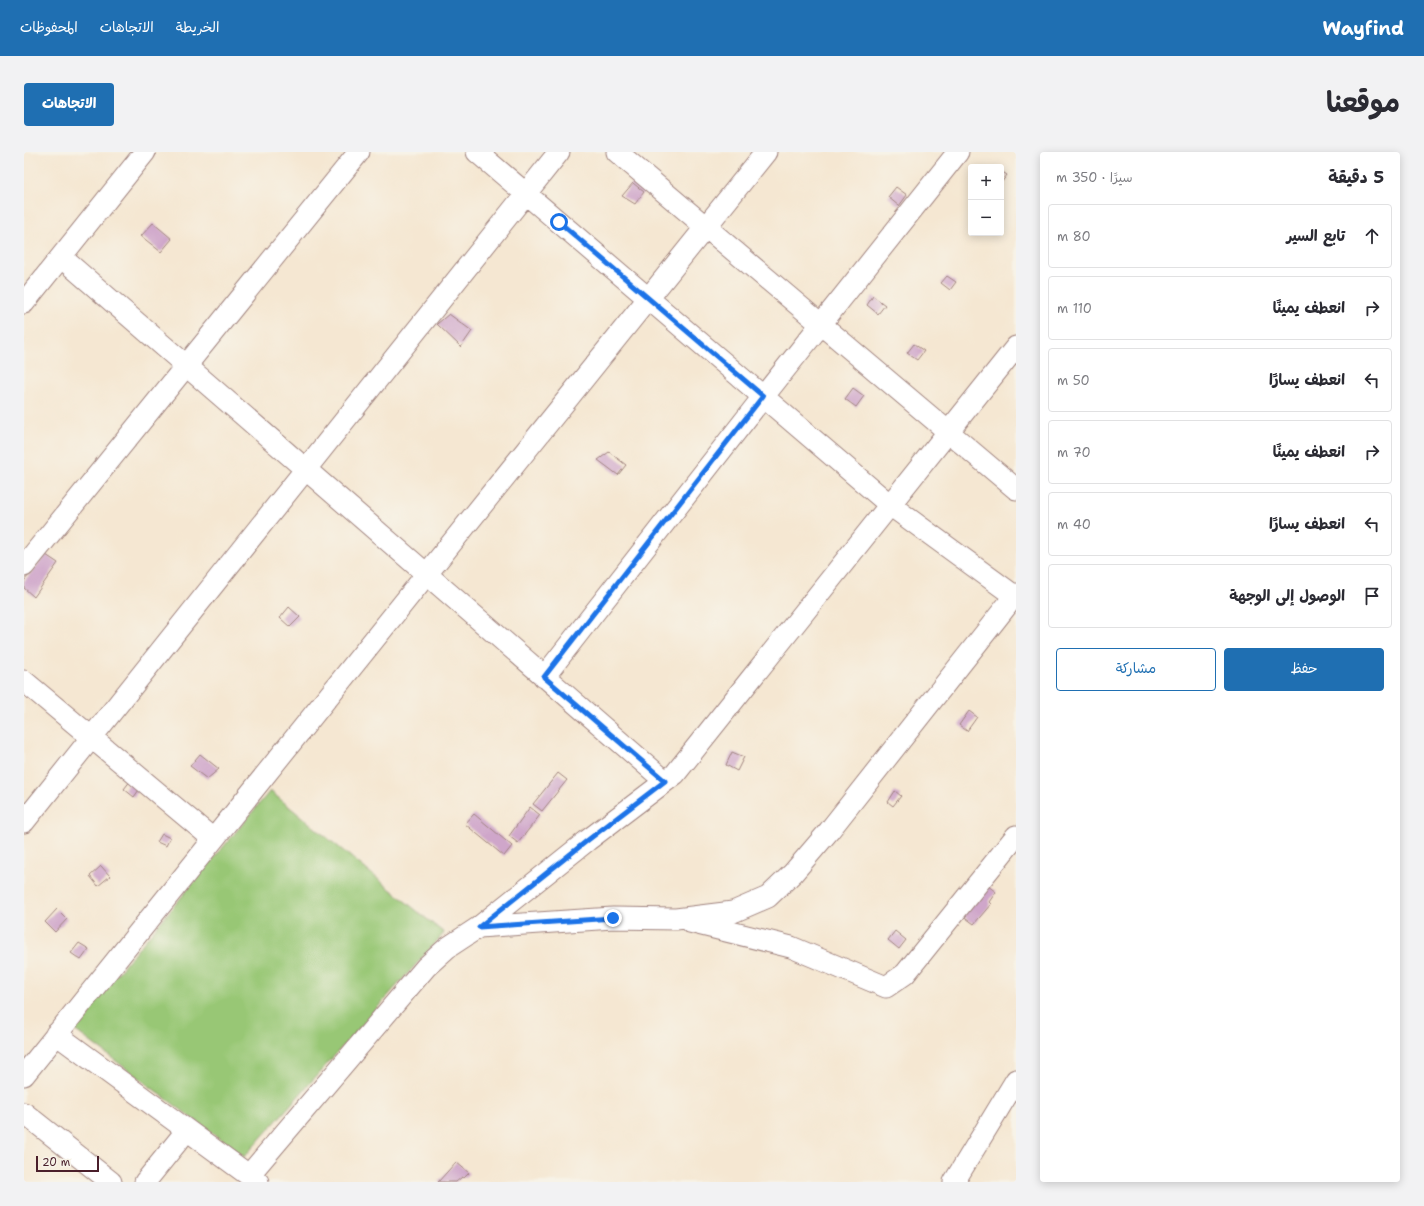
<!DOCTYPE html>
<html lang="ar">
<meta charset="utf-8">
<style>
body{margin:0;font-family:"Shantell Sans","Playpen Sans Arabic",sans-serif;background:#f2f2f3;color:#2b2b33;direction:rtl}
.controls{position:absolute;right:12px;top:12px;display:grid;overflow:hidden;border-radius:4px;box-shadow:0 2px 10px #0003}
.controls button{width:36px;height:36px;display:grid;place-items:center;padding:0;border:0;border-bottom:1px solid #e1e1e2;background:#fff;color:#2b2b33;font:20px sans-serif}
.scale{position:absolute;left:12px;bottom:10px;width:63px;box-sizing:border-box;padding-left:4px;border:2px solid #4a1f2b;border-top:0;font-size:11px;line-height:14px;white-space:nowrap;color:#4a1f2b;-webkit-text-stroke:3px #f7f3e8;paint-order:stroke}
.stop{position:absolute;width:12px;height:12px;margin:-9px;border:3px solid #1a73e8;border-radius:50%;background:#fff}
.stop.end{background:#1a73e8;border-color:#fff;box-shadow:0 1px 4px #0008}
.list{margin:0;padding:0;list-style:none}
h2{display:flex;justify-content:space-between;align-items:center;height:52px;margin:0;padding:0 16px;font-size:17px}
h2 small{font-size:13px;font-weight:400;color:#7c7c81}
.list li{display:grid;grid-template-columns:26px 1fr auto;gap:12px;align-items:center;box-sizing:border-box;height:64px;margin:0 8px 8px;padding:0 8px;border:1px solid #e1e1e2;border-radius:4px}
.list b{display:block;font-size:15px;white-space:nowrap}
.list em{font-size:13px;font-style:normal;color:#7c7c81}
.actions{display:flex;gap:8px;padding:12px 16px}
.actions a{flex:1;padding:9px 0;border:1px solid #1f6fb2;border-radius:4px;text-align:center;font-size:14px;color:#1f6fb2}
.actions .main{background:#1f6fb2;color:#fff}
.icon{flex:none;width:22px;height:22px;fill:none;stroke:currentColor;stroke-width:2;stroke-linecap:round;stroke-linejoin:round}
.map{position:relative;flex:none;width:992px;height:1030px;overflow:hidden;direction:ltr;border-radius:4px}
header{display:flex;align-items:center;gap:24px;box-sizing:border-box;height:56px;padding:0 20px;background:#1f6fb2;color:#fff}
header strong{font-size:19px}
nav{display:flex;gap:22px;margin-inline-start:auto;font-size:14px}
.intro{display:flex;align-items:center;justify-content:space-between;box-sizing:border-box;height:96px;padding:0 24px}
h1{margin:0;font-size:28px}
.button{padding:10px 18px;border-radius:4px;background:#1f6fb2;color:#fff;font-size:14px;font-weight:700}
main{display:flex;gap:24px;padding:0 24px}
aside{flex:1;background:#fff;border-radius:4px;box-shadow:0 2px 10px #0003}
.map>svg:first-child{display:block}
</style>
<header>
<strong>Wayfind</strong>
<nav><a>الخريطة</a><a>الاتجاهات</a><a>المحفوظات</a></nav>
</header>
<div class="intro"><h1>موقعنا</h1><a class="button">الاتجاهات</a></div>
<main>
<aside>
<h2>5 دقيقة<small>سيرًا · 350 m</small></h2>
<ul class="list">
<li><svg class="icon" aria-label="ahead" viewBox="0 0 24 24"><path d="M12 20V5M6 11l6-6 6 6"/></svg><div><b>تابع السير</b></div><em>80 m</em></li>
<li><svg class="icon" aria-label="right" viewBox="0 0 24 24"><path d="M7 20v-9h11M14 6l5 5-5 5"/></svg><div><b>انعطف يمينًا</b></div><em>110 m</em></li>
<li><svg class="icon" aria-label="left" viewBox="0 0 24 24"><path d="M17 20v-9H6M10 6l-5 5 5 5"/></svg><div><b>انعطف يسارًا</b></div><em>50 m</em></li>
<li><svg class="icon" aria-label="right" viewBox="0 0 24 24"><path d="M7 20v-9h11M14 6l5 5-5 5"/></svg><div><b>انعطف يمينًا</b></div><em>70 m</em></li>
<li><svg class="icon" aria-label="left" viewBox="0 0 24 24"><path d="M17 20v-9H6M10 6l-5 5 5 5"/></svg><div><b>انعطف يسارًا</b></div><em>40 m</em></li>
<li><svg class="icon" aria-label="arrive" viewBox="0 0 24 24"><path d="M6 21V4h12l-3 4 3 4H6"/></svg><div><b>الوصول إلى الوجهة</b></div></li>
</ul>
<div class="actions"><a class="main">حفظ</a><a>مشاركة</a></div>
</aside>
<div class="map">
<svg width="992" height="1030" viewBox="0 0 992 1030">
<rect width="100%" height="100%" fill="#f7f3e8"/>
<filter id="ink" filterUnits="userSpaceOnUse"><feTurbulence type="fractalNoise" baseFrequency=".025" numOctaves="2"/><feDisplacementMap in="SourceGraphic" scale="8" xChannelSelector="R" yChannelSelector="G"/><feConvolveMatrix kernelMatrix="1 2 1 2 8 2 1 2 1" color-interpolation-filters="sRGB"/></filter>
<filter id="wash" filterUnits="userSpaceOnUse"><feTurbulence type="fractalNoise" baseFrequency=".012" numOctaves="4" result="noise"/><feDisplacementMap in="SourceGraphic" scale="16" xChannelSelector="R" yChannelSelector="G"/><feGaussianBlur stdDeviation="0.9" result="paint"/><feColorMatrix in="noise" values="0 0 0 0 0 0 0 0 0 0 0 0 0 0 0 0 0 1.4 0 .05"/><feComposite in="paint" operator="in"/></filter>
<g filter="url(#wash)">
<rect width="100%" height="100%" fill="#f5e7d2"/>
<path fill="#98c775" stroke="#717350" d="M246,639L420,781L220,1005L48,876Z"/>
<g id="blocks">
<path fill="#cfa6ca" d="M977,19L983,23L977,31Z
M609,31L620,40L611,52L598,44Z
M872,35L883,43L875,54L864,45Z
M129,71L148,87L137,100L117,84Z
M923,124L932,130L926,138L917,131Z
M849,144L861,153L854,162L843,153Z
M425,162L448,179L437,195L413,172Z
M890,192L900,199L893,208L883,201Z
M829,236L840,244L832,255L821,247Z
M585,300L602,313L594,323L574,308Z
M22,403L34,411L10,445L0,436V429Z
M265,455L276,465L266,475L256,466Z
M945,559L953,565L943,579L935,573Z
M708,600L720,605L713,619L702,613Z
M176,602L195,617L183,627L166,614Z
M534,621L543,628L518,659L509,652Z
M107,628L117,635L110,645L100,637Z
M871,639L877,644L869,654L864,650Z
M506,655L516,663L494,691L485,684Z
M450,662L488,694L480,704L441,672Z
M138,682L146,686L142,694L133,690Z
M77,714L86,724L74,734L66,724Z
M964,734L972,740L965,750L967,752L950,772L938,763Z
M33,757L43,767L31,780L21,770Z
M871,779L882,788L875,797L864,788Z
M55,791L65,797L57,808L47,801Z
M432,1010L445,1021L440,1026L438,1025L432,1030H414Z"/>
</g>
</g>
<g filter="url(#ink)">
<use href="#blocks" fill-opacity="0" stroke="#a0837e" stroke-width="1"/>
<g fill="none" stroke-linecap="round" stroke-linejoin="round">
<defs>
<path id="minor" d="M453,0L866,353L992,445
M593,0L992,337
M37,105L641,629
M0,151L121,0
M0,414L335,0
M520,525L739,245L934,0
M0,529L189,687
M0,670L535,0
M666,770L767,795L862,835L881,822L992,684
M455,775L589,766L652,767L709,760L744,745L769,721L805,679L992,442
M32,882L234,1030
M0,923L742,0
M0,961L87,1030
M225,1023L402,815L423,796L455,775L564,688L651,622L992,195
M121,1030L163,978
M930,1030L992,928"/>
</defs>
<use href="#minor" stroke="#a0837e" stroke-width="23"/>
<use href="#minor" stroke="#fff" stroke-width="21"/>
</g>
</g>
<g fill="none" stroke-linecap="round" stroke-linejoin="round" filter="url(#ink)">
<path stroke="#1a73e8" stroke-width="5" d="M535,70L739,244L520,525L641,629L564,688L455,775L589,766"/>
</g>
</svg>
<div class="controls">
<button>+</button>
<button>−</button>
</div>
<div class="scale">20 m</div>
<div class="stop" style="left:535px;top:70px"></div>
<div class="stop end" style="left:589px;top:766px"></div>
</div>
</main>
